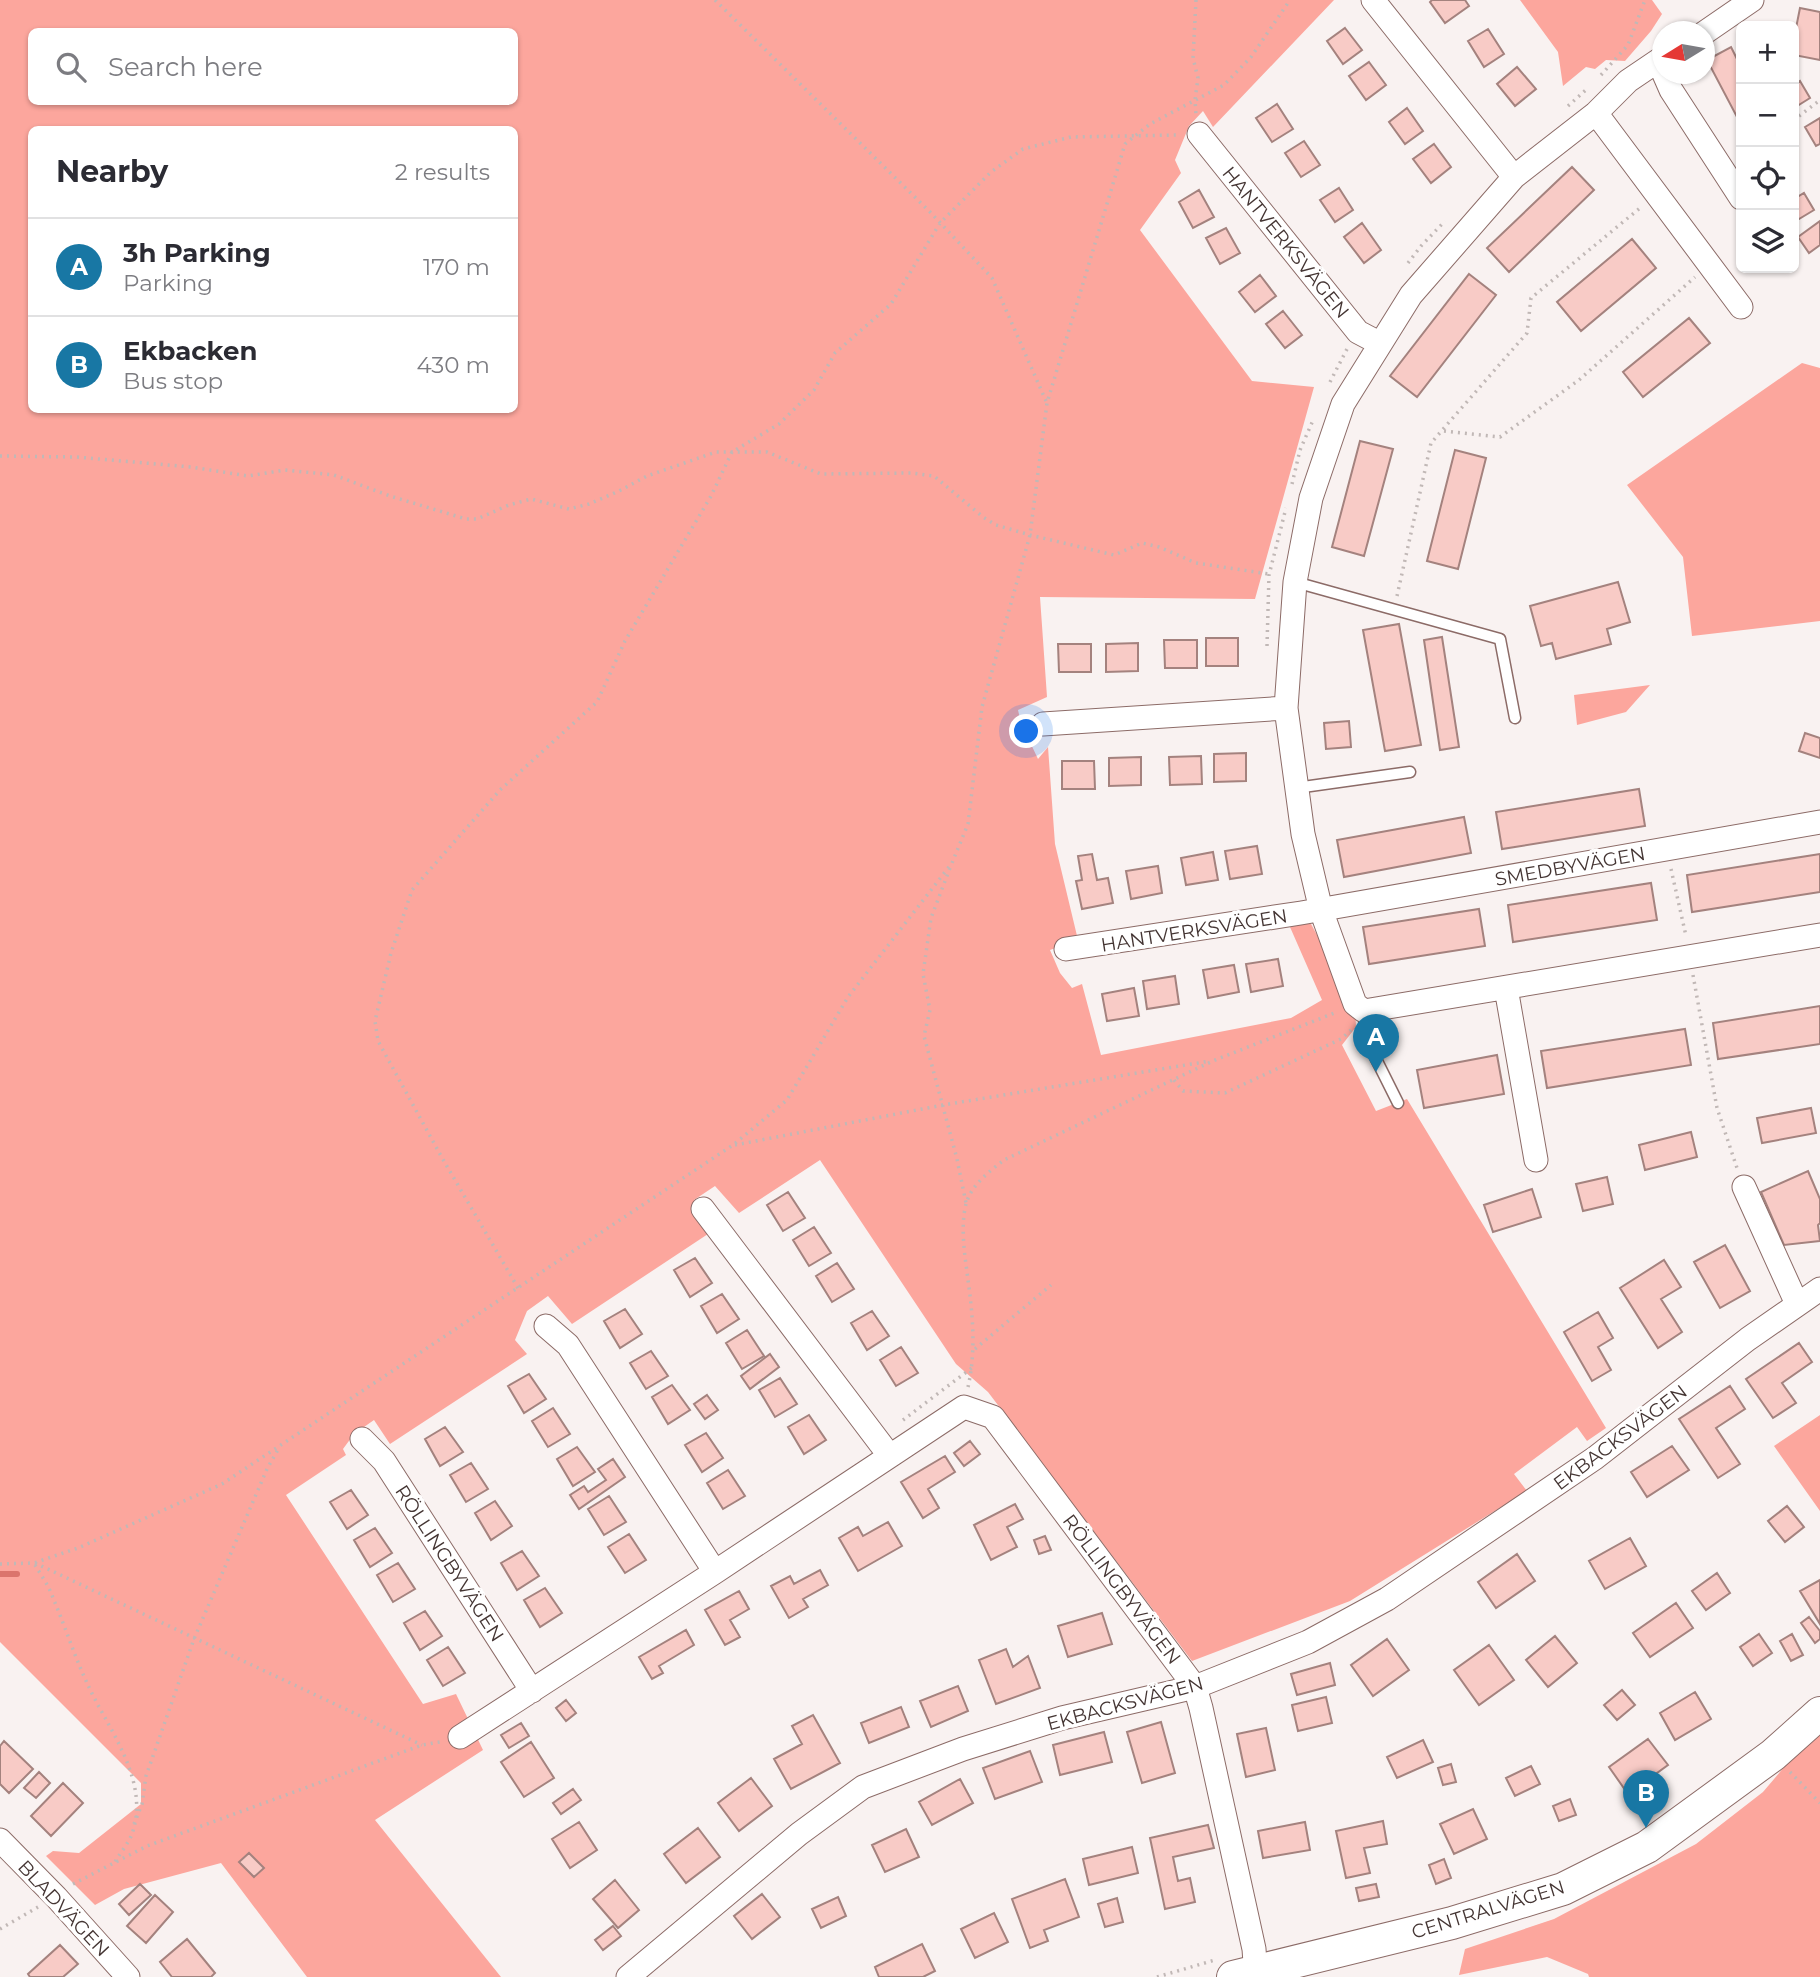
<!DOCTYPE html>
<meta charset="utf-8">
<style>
body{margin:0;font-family:Montserrat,sans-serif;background:#f2f2f3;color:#2b2b33}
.controls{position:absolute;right:21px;top:21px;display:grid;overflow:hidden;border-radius:10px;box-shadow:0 2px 5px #0004}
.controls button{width:63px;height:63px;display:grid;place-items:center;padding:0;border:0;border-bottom:2px solid #e1e1e2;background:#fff;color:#2b2b33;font:35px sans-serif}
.compass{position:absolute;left:1652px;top:21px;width:63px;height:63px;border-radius:50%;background:#fff;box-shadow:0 2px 5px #0004;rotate:259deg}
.you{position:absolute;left:1027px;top:732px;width:24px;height:24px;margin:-18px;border:5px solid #fff;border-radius:50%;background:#1a73e8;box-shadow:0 0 0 10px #1a73e833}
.badge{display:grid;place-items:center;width:46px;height:46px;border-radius:50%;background:#1877a4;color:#fff;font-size:23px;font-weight:700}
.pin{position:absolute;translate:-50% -58px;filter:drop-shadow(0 2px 4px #0008)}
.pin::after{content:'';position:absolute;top:37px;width:24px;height:21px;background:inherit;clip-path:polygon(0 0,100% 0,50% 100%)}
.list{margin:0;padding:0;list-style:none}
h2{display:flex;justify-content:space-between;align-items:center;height:91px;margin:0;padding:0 28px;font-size:30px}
h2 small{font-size:23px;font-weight:400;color:#7c7c81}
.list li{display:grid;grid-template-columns:46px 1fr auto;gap:21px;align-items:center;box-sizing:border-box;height:98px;padding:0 28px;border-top:2px solid #e1e1e2}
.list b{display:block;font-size:26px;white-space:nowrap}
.list p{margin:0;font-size:23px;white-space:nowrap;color:#7c7c81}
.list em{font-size:23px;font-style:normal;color:#7c7c81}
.icon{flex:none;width:38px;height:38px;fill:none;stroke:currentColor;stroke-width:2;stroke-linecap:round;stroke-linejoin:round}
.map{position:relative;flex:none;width:1820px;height:1977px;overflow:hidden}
.search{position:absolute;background:#fff;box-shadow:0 2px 5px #0004;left:28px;top:28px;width:490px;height:77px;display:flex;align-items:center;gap:18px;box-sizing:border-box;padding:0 24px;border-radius:10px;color:#7c7c81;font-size:26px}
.panel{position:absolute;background:#fff;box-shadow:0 2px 5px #0004;left:28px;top:126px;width:490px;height:287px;border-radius:10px}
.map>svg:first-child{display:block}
</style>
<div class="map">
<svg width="1820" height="1977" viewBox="0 0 1820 1977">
<rect width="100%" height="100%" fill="#f9f2f1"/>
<path fill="#fca69d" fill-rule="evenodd" d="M0,0H1334L1213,127L1203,111L1189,126L1175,160L1181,173L1140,230L1252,381L1314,387L1255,599L1040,597L1047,697L1018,710L1021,723L1038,759L1048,747L1055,844L1078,940L1050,950L1060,973L1072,988L1082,984L1101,1055L1291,1018L1322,1000L1290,927L1302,921L1311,924L1355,1004L1356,1027L1342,1045L1376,1111L1407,1099L1606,1428L1587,1441L1577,1427L1514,1474L1527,1491L1350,1601L1192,1661L988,1392L956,1364L820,1160L739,1213L715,1186L694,1200L711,1232L572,1324L548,1296L527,1311L515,1340L527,1354L390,1444L374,1420L354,1434L343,1449L346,1455L286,1495L423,1704L456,1694L483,1750L375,1820L501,1977H307L221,1863L124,1889L95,1905L46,1856L53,1851L79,1853L141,1804V1783L0,1642ZM32,32H514V102H32ZM32,130H514V410H32Z
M1520,0H1652L1662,14L1651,31L1625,61L1606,60L1595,69L1586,67L1563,86L1558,52Z
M1802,363L1820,368V621L1692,636L1683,557L1627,485Z
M1650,685L1626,712L1577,725L1574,695Z
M1820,1415V1511L1774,1446Z
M1820,1725V1977H1589L1588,1974L1547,1957L1459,1975L1465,1949L1554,1919L1696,1844L1763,1792Z"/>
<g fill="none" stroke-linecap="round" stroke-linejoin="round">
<path stroke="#db756d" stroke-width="6" d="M0,1574H17"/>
</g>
<path fill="#f8cbc6" stroke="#a4827e" stroke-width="2" d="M1432,0H1465L1469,6L1445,23L1430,2Z
M1800,8L1820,12V60L1794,55V38Z
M1345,28L1362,50L1343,64L1327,41Z
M1488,29L1504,54L1484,67L1468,41Z
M1731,47L1741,67V115L1737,117L1707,60Z
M1369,62L1386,85L1366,100L1349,76Z
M1517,67L1536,89L1515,106L1497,84Z
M1800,81L1810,98L1794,108V85Z
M1277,104L1293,129L1272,142L1256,118Z
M1407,108L1423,131L1405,144L1389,122Z
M1820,118V144L1816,146L1805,127Z
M1304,141L1320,165L1301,177L1285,153Z
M1434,144L1451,167L1431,183L1413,159Z
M1572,167L1594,190L1509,272L1487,248Z
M1339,188L1353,210L1335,222L1320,200Z
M1199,190L1214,217L1193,228L1179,202Z
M1804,193L1814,210L1794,222V199Z
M1820,221V245L1809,253L1798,237Z
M1362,223L1381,250L1364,263L1344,237Z
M1226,228L1240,253L1220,264L1206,238Z
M1632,239L1656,268L1581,331L1557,302Z
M1469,274L1496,295L1417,397L1390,376Z
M1260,275L1276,296L1255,312L1239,292Z
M1283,311L1302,335L1285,348L1266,324Z
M1689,318L1710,343L1643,397L1623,372Z
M1360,441L1393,449L1364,556L1332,547Z
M1455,450L1486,458L1458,569L1427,561Z
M1618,582L1630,622L1607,629L1611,644L1556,659L1552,643L1541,646L1530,606Z
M1399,624L1421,745L1385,751L1363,630Z
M1442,637L1459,747L1440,750L1424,640Z
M1206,638H1238V666H1206Z
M1164,640H1197V668H1165Z
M1138,643V671L1106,672V644Z
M1058,644H1091V672H1059Z
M1349,721L1351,747L1326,749L1324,723Z
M1805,733L1820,738V758L1799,751Z
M1246,753V781L1214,782V754Z
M1201,756L1202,784L1170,785L1169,757Z
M1141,757V785L1109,786V758Z
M1062,761H1094L1095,789H1062Z
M1639,789L1645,826L1502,849L1496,812Z
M1464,817L1471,853L1344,877L1337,840Z
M1257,846L1262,874L1230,879L1225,851Z
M1213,852L1218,880L1186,885L1181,858Z
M1092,854L1097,880L1108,878L1113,903L1082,909L1076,881L1082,880L1078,856Z
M1820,854V892L1692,912L1687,875Z
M1158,866L1162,893L1131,899L1126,871Z
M1651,883L1657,920L1513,942L1508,905Z
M1479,909L1485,946L1369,964L1363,927Z
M1278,959L1283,986L1251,992L1246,964Z
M1234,965L1239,992L1208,998L1203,970Z
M1175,976L1179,1004L1147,1009L1143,981Z
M1134,988L1139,1016L1107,1021L1102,994Z
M1820,1006V1044L1718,1059L1713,1023Z
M1685,1029L1691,1065L1547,1088L1541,1051Z
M1497,1055L1504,1094L1424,1108L1417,1070Z
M1811,1108L1816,1133L1762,1143L1757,1118Z
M1691,1132L1697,1157L1645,1170L1639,1145Z
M1808,1171L1820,1199V1223L1818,1225L1820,1241L1784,1245L1761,1192Z
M1607,1177L1613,1204L1583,1211L1576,1184Z
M1532,1189L1541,1217L1493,1232L1484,1205Z
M788,1192L805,1218L783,1231L767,1205Z
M814,1227L831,1253L809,1266L793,1240Z
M1725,1245L1750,1291L1720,1308L1694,1262Z
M695,1258L712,1283L690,1297L674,1270Z
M1664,1260L1681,1287L1661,1299L1682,1332L1658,1348L1620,1288Z
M837,1263L854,1289L832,1302L816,1276Z
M722,1294L739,1319L717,1333L701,1306Z
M625,1309L642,1334L620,1348L604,1321Z
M872,1311L889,1336L867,1350L851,1323Z
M1598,1312L1613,1338L1598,1347L1611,1370L1592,1381L1564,1332Z
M747,1330L764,1356L742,1369L726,1343Z
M1799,1343L1812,1362L1782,1383L1796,1403L1773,1418L1746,1379Z
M901,1347L918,1373L896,1386L880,1360Z
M651,1351L668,1376L646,1389L630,1363Z
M770,1354L779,1367L750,1389L741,1376Z
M529,1374L546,1399L524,1413L508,1386Z
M780,1378L797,1404L775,1417L759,1390Z
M672,1385L690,1410L668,1424L652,1397Z
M1730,1386L1745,1409L1716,1428L1740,1464L1718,1478L1679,1419Z
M707,1395L718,1410L705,1419L694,1404Z
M553,1408L570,1434L548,1447L532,1421Z
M809,1415L826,1440L804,1454L788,1427Z
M445,1427L463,1452L440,1466L425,1439Z
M706,1433L723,1458L702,1472L685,1445Z
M970,1441L980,1454L964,1466L954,1453Z
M1672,1446L1689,1470L1647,1497L1631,1472Z
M577,1447L595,1472L573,1486L557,1459Z
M945,1456L955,1472L928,1489L939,1508L923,1518L901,1482Z
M613,1459L625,1477L579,1509L570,1495L584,1486L588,1492L606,1480L598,1469Z
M471,1463L488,1489L466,1502L450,1475Z
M728,1470L745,1496L723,1509L707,1483Z
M351,1490L368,1515L347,1529L330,1502Z
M609,1496L626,1522L604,1535L588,1509Z
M495,1501L512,1526L491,1540L475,1513Z
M1015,1504L1023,1519L1007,1527L1017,1547L991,1560L974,1525Z
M1787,1506L1804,1527L1785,1542L1768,1521Z
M888,1522L902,1546L858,1571L839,1538L858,1527L863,1536Z
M375,1528L392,1553L370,1567L354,1540Z
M629,1534L646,1560L625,1573L608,1547Z
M1045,1536L1051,1550L1039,1554L1034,1540Z
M1630,1538L1646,1566L1605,1589L1589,1561Z
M522,1551L539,1576L517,1590L501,1563Z
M1517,1554L1535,1581L1496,1608L1478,1582Z
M398,1563L415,1589L393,1602L377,1575Z
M820,1570L828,1585L803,1599L808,1607L789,1618L771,1586L790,1576L794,1584Z
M1717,1573L1730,1593L1706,1610L1692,1591Z
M1820,1580V1624L1800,1591Z
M545,1588L562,1613L540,1627L524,1600Z
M739,1591L749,1609L730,1620L740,1637L725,1645L705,1610Z
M1676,1603L1693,1628L1650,1657L1633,1633Z
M425,1611L442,1636L420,1650L404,1623Z
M1102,1613L1112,1644L1068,1657L1058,1626Z
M1809,1617L1820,1631V1639L1815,1643L1801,1623Z
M686,1630L694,1645L659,1666L663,1673L652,1679L639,1657Z
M1759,1634L1772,1653L1753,1666L1740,1647Z
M1792,1634L1803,1655L1791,1661L1780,1641Z
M1555,1636L1577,1663L1548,1687L1526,1660Z
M1387,1639L1409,1670L1373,1696L1351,1665Z
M1489,1645L1514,1680L1479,1705L1454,1670Z
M448,1647L465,1673L443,1686L427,1660Z
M1006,1649L1013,1667L1028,1656L1040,1688L996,1704L979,1660Z
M1330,1663L1335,1685L1297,1695L1291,1674Z
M958,1686L968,1711L931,1727L920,1701Z
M1622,1690L1635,1705L1617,1720L1604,1705Z
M1695,1692L1711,1719L1675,1740L1660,1713Z
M1326,1697L1332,1723L1298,1731L1292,1705Z
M566,1700L576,1713L566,1721L556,1708Z
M901,1707L909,1727L869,1743L861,1723Z
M813,1715L840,1763L791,1789L774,1759L802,1744L792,1726Z
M1161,1722L1175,1773L1142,1783L1127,1732Z
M521,1723L529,1736L509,1748L501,1735Z
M1266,1728L1275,1770L1246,1777L1237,1734Z
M1104,1732L1112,1762L1060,1775L1053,1745Z
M1648,1739L1668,1765L1628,1794L1609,1767Z
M1423,1740L1433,1762L1397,1778L1387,1757Z
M4,1741L33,1769L9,1793L0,1784V1746Z
M531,1742L554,1778L524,1797L501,1762Z
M1030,1751L1042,1782L995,1799L983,1768Z
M1451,1764L1456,1782L1443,1785L1438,1768Z
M1531,1766L1540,1784L1515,1796L1506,1778Z
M39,1772L50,1783L36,1798L24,1788Z
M751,1778L772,1806L739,1831L718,1803Z
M960,1779L973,1803L932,1825L919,1802Z
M63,1783L83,1803L51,1836L31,1816Z
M573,1789L581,1800L561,1814L553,1803Z
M1570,1799L1576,1815L1559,1821L1553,1806Z
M1473,1809L1487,1839L1454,1854L1440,1824Z
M1383,1821L1387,1844L1364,1848L1370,1873L1346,1878L1336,1831Z
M579,1822L597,1850L570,1868L552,1839Z
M1305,1822L1310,1850L1263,1858L1258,1831Z
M1208,1825L1214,1848L1173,1857L1178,1881L1190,1878L1195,1902L1165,1909L1150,1838Z
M698,1828L720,1857L686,1883L664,1854Z
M906,1829L919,1857L885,1872L872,1845Z
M1132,1847L1138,1873L1089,1885L1083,1859Z
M249,1853L264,1868L254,1877L239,1862Z
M1444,1859L1451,1878L1436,1884L1429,1865Z
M1065,1879L1079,1917L1044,1930L1048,1941L1030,1948L1012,1899Z
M615,1880L639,1910L618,1928L593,1899Z
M140,1884L151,1895L129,1915L119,1904Z
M1376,1884L1379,1897L1359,1901L1356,1888Z
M762,1894L780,1917L752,1939L734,1916Z
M155,1895L173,1912L146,1943L127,1926Z
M838,1897L846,1916L821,1928L812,1909Z
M1117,1898L1123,1922L1105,1927L1098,1904Z
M994,1913L1008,1942L975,1958L961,1929Z
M613,1926L621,1936L603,1950L595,1940Z
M187,1939L215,1973L211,1977H172L160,1962Z
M922,1944L935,1971L923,1977H879L875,1967Z
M60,1945L78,1964L63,1977H30L28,1974Z"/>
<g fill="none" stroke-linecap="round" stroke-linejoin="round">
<defs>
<path id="lane" d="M1295,582L1500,639L1515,718
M1296,788L1410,772
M1364,1011L1365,1037L1398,1103"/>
<path id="street" d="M1373,0L1514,177
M1704,33L1752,0
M1662,58L1628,81L1596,113L1514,177L1411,295L1343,404L1311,498L1295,582L1286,708L1303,834L1321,910L1355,1004L1364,1011L1820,935
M1664,74L1671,90L1741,198
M1596,113L1741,307
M1199,134L1358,332L1379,343
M1043,724L1286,708
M1066,949L1301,913L1820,822
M1506,988L1536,1160
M1744,1187L1797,1304
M703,1209L889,1455
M546,1326L568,1345L715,1572
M362,1439L384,1461L532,1691
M460,1737L715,1572L964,1407L993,1417L1195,1687L1201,1708L1254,1949L1256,1977
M0,1840L56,1897L128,1977
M628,1977L799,1834L863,1787L963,1749L1062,1718L1195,1687L1308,1642L1387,1599L1595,1458L1748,1339L1820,1289"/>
<path id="secondary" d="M1233,1977L1452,1923L1563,1889L1647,1847L1773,1755L1820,1713"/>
</defs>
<use href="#lane" stroke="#8c6b67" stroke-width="13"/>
<use href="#street" stroke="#8c6b67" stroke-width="25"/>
<use href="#secondary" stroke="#8c6b67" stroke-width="34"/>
<path stroke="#c1b8b6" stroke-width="3.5" stroke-dasharray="2 5" stroke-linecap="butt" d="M715,0L931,213L992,278L1046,401
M1196,0L1193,58L1198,78L1195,100L1196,115
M1601,75L1628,45L1645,0
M1568,106L1588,88
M1799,116L1820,100
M1408,263L1421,246L1445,221
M1330,382L1347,349
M1444,431L1500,437L1579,380L1695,277
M0,456L76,457L191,467L248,476L285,470L334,475L390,496L466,519H477L509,505L531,499L569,509L589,504L619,491L647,476L716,452H767L821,474L911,473L934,476L983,517L996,525L1030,535L1114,555L1142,543L1159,547L1196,563L1269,574
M1292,484L1300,450L1314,418
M1397,596L1431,443L1527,333L1531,298L1640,208
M1267,646L1269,575L1286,508
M950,868L931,918L923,974L930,1010L924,1036L957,1159L966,1203
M1671,869L1686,936
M1693,975L1717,1108L1737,1168
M1174,1080L1183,1091L1225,1093L1341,1039L1351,1030
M735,1145L943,1105L1210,1061
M518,1288L441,1156L378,1041L375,1021L391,953L412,890L500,790L597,702L625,641L711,496L732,452L779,424L814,390L835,353L891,304L940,223L991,172L1023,149L1071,137L1178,135
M975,1349L1051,1285
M968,1387C976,1352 973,1316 968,1280C965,1256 960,1228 966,1204C971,1185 990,1171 1004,1160L1215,1060L1337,1012
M903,1420L973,1367
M35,1563L422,1745
M0,1564L34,1563L78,1548L222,1484L733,1145L787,1100L848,997L952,863L968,824L982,707L1030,535L1047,403L1125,144L1150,124L1224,85L1251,57L1290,0
M35,1565C41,1575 49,1586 53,1598C65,1626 74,1655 87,1683C107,1728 151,1780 132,1834C128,1844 120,1853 115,1862
M1790,1772L1820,1803
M134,1824L142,1804L146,1776L194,1639L267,1469L279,1448
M73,1884L147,1846L422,1745L440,1742
M0,1929L38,1907
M1157,1977L1215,1960"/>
<use href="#lane" stroke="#fff" stroke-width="10"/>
<use href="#street" stroke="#fff" stroke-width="23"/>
<use href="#secondary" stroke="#fff" stroke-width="32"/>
</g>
<g text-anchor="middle" stroke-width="7" stroke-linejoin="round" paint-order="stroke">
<g font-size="19" fill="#443533" stroke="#fff">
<text transform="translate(1286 242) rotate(51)" y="7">HANTVERKSVÄGEN</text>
<text transform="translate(1570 866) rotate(-10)" y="7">SMEDBYVÄGEN</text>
<text transform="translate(1194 930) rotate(-9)" y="7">HANTVERKSVÄGEN</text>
<text transform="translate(1620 1437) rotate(-37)" y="7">EKBACKSVÄGEN</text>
<text transform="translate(450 1563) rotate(57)" y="7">RÖLLINGBYVÄGEN</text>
<text transform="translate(1122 1589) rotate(53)" y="7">RÖLLINGBYVÄGEN</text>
<text transform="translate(1125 1703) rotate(-15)" y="7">EKBACKSVÄGEN</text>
<text transform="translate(64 1908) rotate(47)" y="7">BLADVÄGEN</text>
<text transform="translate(1488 1909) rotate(-17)" y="7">CENTRALVÄGEN</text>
</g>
</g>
</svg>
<div class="controls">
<button>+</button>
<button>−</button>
<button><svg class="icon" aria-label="locate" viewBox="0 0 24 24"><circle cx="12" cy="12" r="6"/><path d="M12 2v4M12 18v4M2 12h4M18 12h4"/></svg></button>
<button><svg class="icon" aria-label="layers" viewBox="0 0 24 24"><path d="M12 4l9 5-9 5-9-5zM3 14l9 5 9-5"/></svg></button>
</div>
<svg class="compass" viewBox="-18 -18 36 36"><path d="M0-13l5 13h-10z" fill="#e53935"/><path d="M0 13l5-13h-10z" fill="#7c7c81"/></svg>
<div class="you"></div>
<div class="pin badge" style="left:1376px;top:1072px">A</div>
<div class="pin badge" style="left:1646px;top:1828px">B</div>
<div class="search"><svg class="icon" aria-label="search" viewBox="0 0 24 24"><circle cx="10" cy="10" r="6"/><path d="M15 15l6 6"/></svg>Search here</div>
<section class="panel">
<h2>Nearby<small>2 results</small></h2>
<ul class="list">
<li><span class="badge">A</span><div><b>3h Parking</b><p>Parking</p></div><em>170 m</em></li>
<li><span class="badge">B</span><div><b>Ekbacken</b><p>Bus stop</p></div><em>430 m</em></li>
</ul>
</section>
</div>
